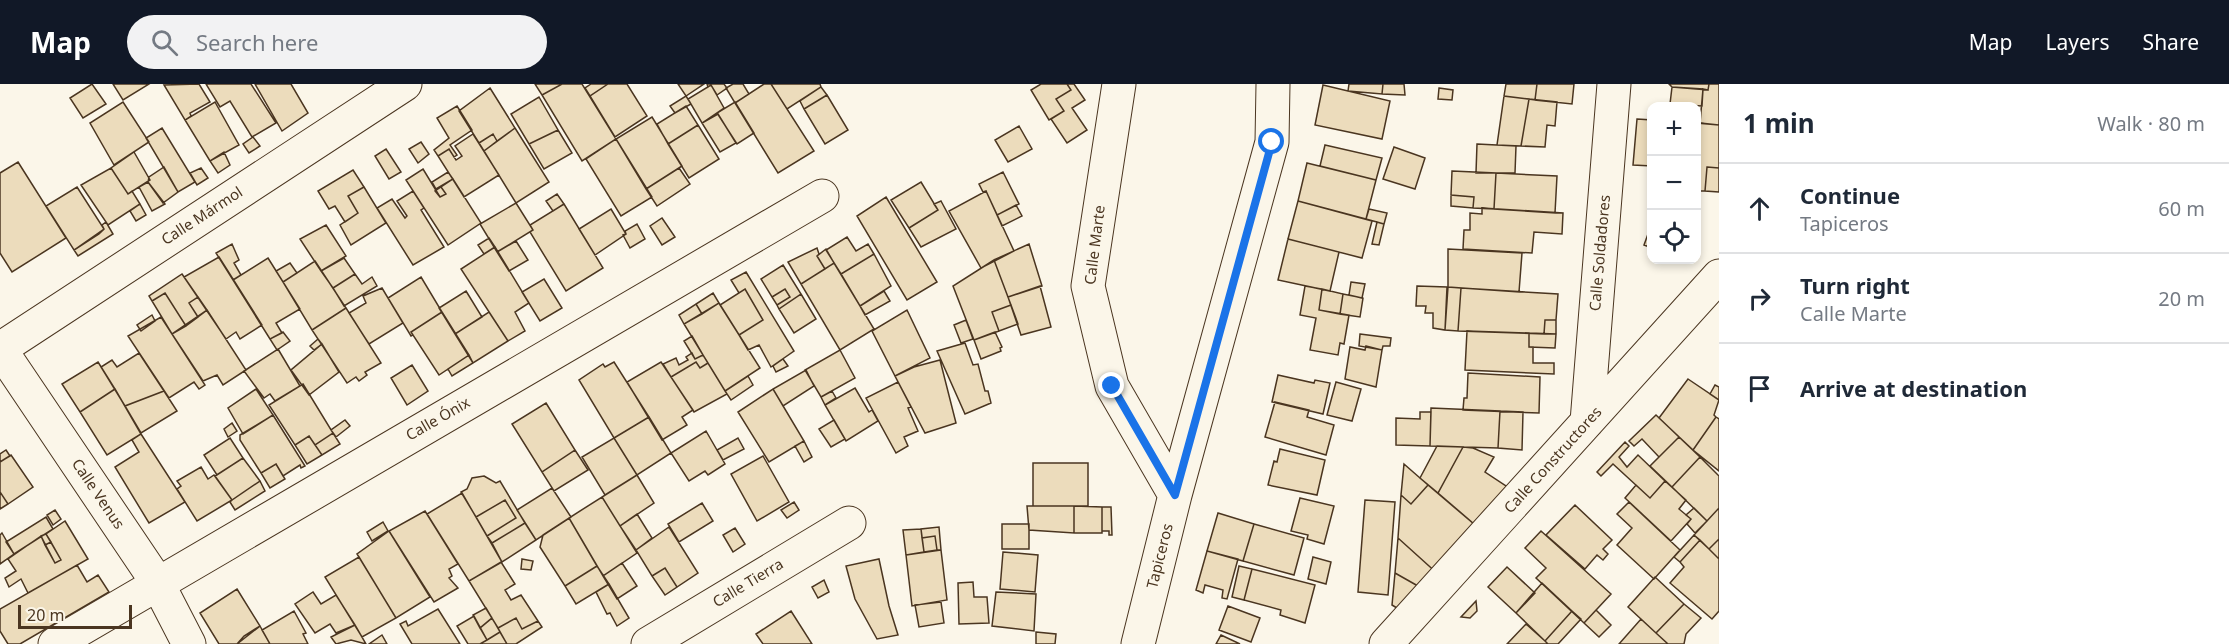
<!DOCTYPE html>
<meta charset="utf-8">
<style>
body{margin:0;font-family:"Noto Sans",sans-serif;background:#f2f2f3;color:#1f2937}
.controls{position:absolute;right:18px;top:18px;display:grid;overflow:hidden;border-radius:12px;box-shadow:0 3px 9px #0003}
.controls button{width:54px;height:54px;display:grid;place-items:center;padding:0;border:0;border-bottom:2px solid #e0e1e3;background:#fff;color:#1f2937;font:30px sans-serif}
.scale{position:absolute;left:18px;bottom:15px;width:114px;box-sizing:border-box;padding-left:6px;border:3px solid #4a3520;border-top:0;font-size:16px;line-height:21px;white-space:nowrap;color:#4a3520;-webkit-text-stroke:4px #fbf6e9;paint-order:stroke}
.stop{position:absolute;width:18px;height:18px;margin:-14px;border:4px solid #1a73e8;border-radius:50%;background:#fff}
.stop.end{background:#1a73e8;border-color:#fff;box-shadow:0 2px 6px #0008}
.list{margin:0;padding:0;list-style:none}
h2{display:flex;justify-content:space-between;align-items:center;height:78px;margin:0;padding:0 24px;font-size:26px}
h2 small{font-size:20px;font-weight:400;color:#747a83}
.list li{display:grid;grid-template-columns:39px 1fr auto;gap:18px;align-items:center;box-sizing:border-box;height:90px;padding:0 24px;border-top:2px solid #e0e1e3}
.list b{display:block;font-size:22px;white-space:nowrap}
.list p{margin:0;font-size:20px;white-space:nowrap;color:#747a83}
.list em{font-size:20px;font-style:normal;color:#747a83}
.icon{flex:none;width:33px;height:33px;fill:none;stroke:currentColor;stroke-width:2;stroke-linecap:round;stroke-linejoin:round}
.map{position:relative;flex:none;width:1719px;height:560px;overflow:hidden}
header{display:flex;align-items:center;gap:36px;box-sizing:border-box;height:84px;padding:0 30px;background:#111827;color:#fff}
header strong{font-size:28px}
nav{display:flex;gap:33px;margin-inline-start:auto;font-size:21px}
.search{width:420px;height:54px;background:#f2f2f3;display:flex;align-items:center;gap:15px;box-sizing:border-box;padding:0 21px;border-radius:33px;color:#747a83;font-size:22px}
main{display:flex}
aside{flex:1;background:#fff}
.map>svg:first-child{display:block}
</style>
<header>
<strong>Map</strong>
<div class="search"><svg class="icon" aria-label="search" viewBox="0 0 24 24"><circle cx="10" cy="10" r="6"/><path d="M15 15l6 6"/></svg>Search here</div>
<nav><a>Map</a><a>Layers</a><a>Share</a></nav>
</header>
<main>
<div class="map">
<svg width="1719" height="560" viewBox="0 0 1719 560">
<rect width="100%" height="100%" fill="#fbf6e9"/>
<path fill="#ecdcbc" stroke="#4a3520" stroke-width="1.5" d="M92,0L106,20L83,34L70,14Z
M113,0H149L123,16Z
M199,0L210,18L190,29L191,32L185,36L164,1Z
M206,0H251L276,39L252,53L230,17L220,23Z
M255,0H291L308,29L282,47Z
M535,0H562L542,11Z
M562,0H582L616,55L582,77L542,11Z
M608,0H627L647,32L615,53L590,12Z
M608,0L590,12L585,4L591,0Z
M678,0H704L686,12Z
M707,0H724L727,4L717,11L711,1L708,3Z
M733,0H743L749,10L735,19L726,4Z
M764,0H771L814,67L778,89L735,19Z
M771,0H820L821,3L787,25Z
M1041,0H1067L1071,6L1056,15L1064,27L1049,36L1031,6Z
M1067,0H1074L1085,16L1072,24L1087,46L1067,59L1051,35L1064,27L1056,15L1071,6Z
M1349,0H1383L1382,10L1348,7Z
M1383,0H1404L1405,11L1382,10Z
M1506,0H1537L1535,16L1504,12Z
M1537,0H1574L1572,20L1535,16Z
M1669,0H1709L1708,6L1672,3Z
M1709,0H1719V41L1700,39L1703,5L1708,6Z
M711,1L724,24L702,39L688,15Z
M1323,1L1390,17L1382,55L1315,41Z
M821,3L827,11L804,25L800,17Z
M1672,3L1703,5L1702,22L1670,20Z
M490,4L515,44L497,57L493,50L479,59L459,27Z
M1439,4L1453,6L1452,16L1438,15Z
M827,11L848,46L825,60L804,25Z
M686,12L691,20L675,29L670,22Z
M1504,12L1529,15L1521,62L1497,61Z
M539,13L558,46L529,60L511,30Z
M1529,15L1557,18L1555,42L1547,41L1545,63L1521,62Z
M123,18L149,58L114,81L90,39Z
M215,18L239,61L210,77L185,36Z
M735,18L754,49L737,60L717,29Z
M457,22L472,46L450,61L457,71L454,73L449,65L438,72L434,66L449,54L437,34Z
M686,22L698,41L668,60L657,40Z
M718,30L736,59L720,68L702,39Z
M652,33L682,82L646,105L616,55Z
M1637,35L1652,36V82L1633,81Z
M1696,39L1719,41V84L1707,83L1705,107H1696Z
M698,41L719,75L689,94L668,60Z
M1019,42L1032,65L1008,78L995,56Z
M162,44L195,98L178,108L146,54Z
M515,44L549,98L516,119L484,67Z
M558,46L572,69L544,85L529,60Z
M473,50L499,91L464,113L438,72L449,65L456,76L462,72L455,62Z
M493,50L497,57L484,67L479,59Z
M253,53L260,62L249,69L243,60Z
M616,55L652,113L621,132L586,75Z
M421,58L429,70L418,79L409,65Z
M1477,60L1516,62L1515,89H1476Z
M1325,61L1382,74L1376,96L1320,82Z
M1394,63L1425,74L1415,105L1383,95Z
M386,65L401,88L389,95L375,72Z
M134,68L150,96L128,110L111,84Z
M224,68L230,81L218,89L210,77Z
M18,78L66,154L12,188L0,169V89Z
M1307,79L1376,96L1366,135L1298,117Z
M164,83L178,108L163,119L148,98L149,93Z
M1707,83L1719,84V108L1705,107Z
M111,84L128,110L132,107L140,120L108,141L81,101Z
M201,84L208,94L197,101L190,89Z
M679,84L690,100L657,122L646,105Z
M423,85L440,113L446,110L441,103L453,95L481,139L448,161L406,96Z
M353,86L364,103L348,112L358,129L345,138L335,122L329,125L318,107Z
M1452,87L1496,89L1494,125L1473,124L1474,113L1451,111Z
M448,88L453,95L436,105L432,98Z
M1003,88L1019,120L997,131L986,107L983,108L979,100Z
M1496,89L1557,92L1555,129L1494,125Z
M148,98L165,120L152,127L139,103Z
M921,98L938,126L909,144L891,116Z
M77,103L104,145L74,166L46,122Z
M364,103L386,139L351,161L340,141L358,129L348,112Z
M441,103L446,110L440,113L435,107Z
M413,107L424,124L421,126L444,163L413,181L377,124L392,115L405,134L407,132L397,117Z
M986,107L1014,167L981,184L949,127Z
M557,110L564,120L553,127L546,117Z
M1451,111L1474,113L1473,124L1451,122Z
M886,113L937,198L907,216L857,132Z
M941,117L956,145L921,163L909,144L938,126L934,120Z
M1298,117L1372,137L1362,174L1288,155Z
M516,119L533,146L497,168L480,140Z
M140,120L146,131L136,137L130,127Z
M564,120L603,184L566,207L530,148L533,146L530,141Z
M1016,121L1022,132L1002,142L997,131Z
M1482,124L1563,129L1562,150L1534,148L1532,169L1463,165L1464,146H1470V129L1482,130Z
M611,125L626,150L595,171L579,145Z
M1369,125L1387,129L1384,140L1366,135Z
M662,134L675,153L662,161L650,142Z
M106,138L113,150L78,172L74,166L99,150L104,145L102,141Z
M1377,138L1384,140L1379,161L1372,160Z
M1652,139V164L1644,161Z
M637,140L645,155L630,164L623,151L626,150L625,147Z
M326,141L346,172L321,187L300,155Z
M847,153L856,167L868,160L874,170L841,190L826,166Z
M489,154L495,163L484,170L478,161Z
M1288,155L1339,168L1330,207L1278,196Z
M516,157L528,176L509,187L497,168Z
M232,160L239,176L234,179L241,191L233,196L216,169Z
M1029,160L1042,202L1008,213L994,176Z
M495,163L529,219L515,228L525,247L508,257L461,185Z
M817,164L819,170L817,172L825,185L801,200L788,178Z
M826,165L834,179L825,185L817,172Z
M1448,165L1522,169L1519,208L1448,203Z
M874,170L891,202L860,222L841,190Z
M219,173L262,241L240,255L236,248L226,255L184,193Z
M268,174L300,225L276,239L282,249L270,255L233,196Z
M344,174L355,190L333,204L321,187Z
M994,176L1011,221L992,228L999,247L974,256L953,202Z
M315,177L346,224L312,246L283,198Z
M290,179L297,189L283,198L276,187Z
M834,179L874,245L840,266L801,200Z
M783,181L801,210L779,225L777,221L790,213L785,205L772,213L761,195Z
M746,188L794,267L771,283L759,261L748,266L739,251L763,236L745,205L739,209L731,196Z
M182,190L198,213L189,219L198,233L186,242L165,209L152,217L149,212Z
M355,190L362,200L372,193L377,202L344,222L333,204Z
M421,193L442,228L411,248L413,251L411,252L388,214Z
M544,195L562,224L540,237L522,208Z
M1351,198L1365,200L1362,214L1349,211Z
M1040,202L1051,243L1021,251L1008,213Z
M1305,202L1322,205L1319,226L1349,231L1344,260L1340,259L1338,271L1310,266L1316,234L1300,231Z
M1417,202L1447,203L1445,246L1433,244V229H1425L1426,222H1416Z
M1448,203L1461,204L1458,247L1445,246Z
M382,204L403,239L369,260L349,229L366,219L363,212Z
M1461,204L1558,210L1556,236H1545L1544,250L1458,247Z
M745,205L763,236L739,251L720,221Z
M785,205L790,213L777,221L772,213Z
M1322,205L1343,210L1340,230L1319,226Z
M466,207L482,233L455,250L439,224Z
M884,207L890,217L865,231L860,222Z
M165,209L186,242L172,250L152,217Z
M713,209L719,219L702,230L696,220Z
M801,210L816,235L794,249L779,225Z
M1343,210L1363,214L1360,233L1340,230Z
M198,213L207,226L198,233L189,219Z
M719,219L760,284L725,307L684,240Z
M696,220L702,230L684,240L679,231Z
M1011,221L1018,240L999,247L992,228Z
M346,224L381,279L365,288L367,291L359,297L356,293L347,299L312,246Z
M207,226L246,286L223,301L217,291L203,297L172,250Z
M907,226L930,274L895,292L872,247Z
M442,228L469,271L439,291L411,248Z
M489,228L508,257L473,279L455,250Z
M152,231L155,237L141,247L137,241Z
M161,233L205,301L199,305L194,298L169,314L128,252Z
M966,236L973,255L961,259L954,241Z
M1545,236H1556V250H1544Z
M1467,247L1529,249V263H1533V279H1554V290L1465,286Z
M283,248L290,257L277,266L270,255Z
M995,248L1002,263L1000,264L1001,267L981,275L974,256Z
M1529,249L1556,250L1555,264L1529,263Z
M1360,250L1391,254L1390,262H1383L1382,266L1359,262Z
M692,252L703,271L695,275L684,257Z
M318,255L322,260L314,266L310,262Z
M965,259L973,281L978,280L985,307H988L991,319L965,330L937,267Z
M322,260L339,288L309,311L291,286Z
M1366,262L1382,266L1376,303L1345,295L1350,263L1365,266Z
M278,265L300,302L275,317L270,310L264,314L244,287Z
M840,266L855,294L821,313L805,286Z
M139,269L164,307L125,322L101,283L112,276L117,283Z
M692,269L695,275L703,271L708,279L700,284L696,278L671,293L663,280L676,274L679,281L688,276L686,273Z
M469,271L473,279L452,292L448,285Z
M783,275L788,282L776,288L773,282Z
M940,276L956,339L925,349L895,292L914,283Z
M98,278L115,305L80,328L62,300Z
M614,278L649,333L614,354L579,296L603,280L605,283Z
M661,278L693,326L682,333L687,341L662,356L627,298Z
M696,278L700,284L708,279L727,310L694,328L671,293Z
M412,281L428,307L407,321L391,294Z
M806,286L814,302L783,322L773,305Z
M1468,289L1540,293L1539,329L1463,326L1464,314H1467Z
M1278,291L1314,299L1315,296L1330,299L1323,330L1272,318Z
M748,292L753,301L731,316L725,307Z
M1688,295L1719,316L1714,331L1716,333L1693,366L1659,334Z
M898,298L911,323L908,324L918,347L904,353L908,362L896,369L866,314Z
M1336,298L1361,305L1352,337L1327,331Z
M303,300L333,349L315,361L309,352L295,361L269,321Z
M1715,301L1719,303V316L1710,310Z
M855,304L869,328L872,326L878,337L846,357L825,321Z
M115,305L141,350L107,371L80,328Z
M256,305L273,331L243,350L228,324Z
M773,305L804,357L769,378L738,328Z
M164,307L177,327L141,349L125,322Z
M832,307L836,314L825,321L821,313Z
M1275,318L1309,326L1307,333L1334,341L1326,371L1265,353Z
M546,319L575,366L542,388L512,340Z
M1431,324L1500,327L1498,364L1430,362Z
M1500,327L1523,328L1522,366L1498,364Z
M1420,328H1431L1430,362L1396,361V334L1420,335Z
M273,331L305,382L301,384L300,381L283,392L276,380L261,389L240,356V351Z
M1656,331L1679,353L1659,373L1642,355L1634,362L1629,357Z
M649,333L671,369L637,391L614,354Z
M1716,333L1719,335V387L1693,366Z
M345,336L350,342L336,353L331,346Z
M834,336L845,355L831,363L819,345Z
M232,339L237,347L228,353L224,345Z
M706,347L725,380L708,391L705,387L689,397L671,369Z
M333,349L340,360L322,371L315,361Z
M141,350L185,418L149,439L115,383L139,368L132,356Z
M309,352L322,371L307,380L295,361Z
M1679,353L1700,373L1672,403L1650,382Z
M230,354L243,374L217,391L204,371Z
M614,354L637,391L605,411L582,373Z
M738,354L744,365L723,376L717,366Z
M804,357L812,373L804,378L795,362Z
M1625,358L1629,362L1619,373L1627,383L1638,371L1665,397L1650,414L1613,380L1601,392L1597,388Z
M1437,362L1463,363L1438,409L1420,394Z
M1463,363L1473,364L1494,373L1485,388L1515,408L1481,446L1438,409Z
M1280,365L1325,376L1317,411L1268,401L1274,377L1277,378Z
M6,366L10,372L0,378V370Z
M575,366L588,386L554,407L542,388Z
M11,371L33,403L8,420L0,408V378Z
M763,372L789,418L757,437L731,390Z
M1700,373L1719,392V424L1707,437L1672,403Z
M243,374L260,397L232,416L215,392Z
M1033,379H1088V422H1033Z
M276,380L285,395L270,404L261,389Z
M1404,380L1428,401L1411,420L1401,411Z
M201,383L208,395L214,391L232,416L197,437L177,405L181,402L177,397Z
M637,391L654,419L620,442L602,413Z
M484,392L496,399L500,397L525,439L492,459L487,452L516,434L505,416L476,433L461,408L467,405L472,394Z
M260,397L265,407L235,426L230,418L232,416Z
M1665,397L1686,416L1679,425L1691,435L1671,457L1625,414L1636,401L1650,414Z
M1428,401L1481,446L1439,491L1398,454L1401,411L1411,420Z
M552,404L571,433L536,456L517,426Z
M0,408L8,420L0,425Z
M462,409L502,478L469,497L427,430Z
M602,413L637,469L603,492L569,434Z
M1300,414L1334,422L1324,460L1307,455L1308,451L1291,447Z
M505,416L516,434L487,452L476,433Z
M1365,416L1395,418L1388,511L1358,508Z
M794,418L799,426L787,434L781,426Z
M1629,418L1680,466L1654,495L1617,461L1632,444L1617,430Z
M702,419L713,437L679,458L668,440Z
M1575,421L1612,456L1603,465L1608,470L1603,476L1597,471L1585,485L1546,451Z
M1027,422H1074V449L1029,446Z
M1074,422L1102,423V449H1074Z
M1102,423H1111L1112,451H1109V447H1102Z
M1694,424L1707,437L1695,449L1687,440L1691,435L1686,431Z
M1719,424V455L1709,465L1694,451Z
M55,426L61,435L53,441L47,431Z
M425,427L458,480L449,485L452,492L449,494L458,504L434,518L389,447Z
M1218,429L1254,440L1243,477L1207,467Z
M637,430L652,454L636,466L620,442Z
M46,433L53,445L14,470L6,458Z
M569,434L597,482L565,502L540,463L543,451Z
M65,437L88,475L28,509L21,495L9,503L5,494L16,487L8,475L41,452L55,479L61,476L46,450Z
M383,438L388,447L372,457L367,448Z
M525,439L536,456L502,478L492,459Z
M1002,440H1029V465H1002Z
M1254,440L1304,454L1294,491L1243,477Z
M669,443L698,489L677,503L665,484L652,492L636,466Z
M939,443L941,466H937L935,452L922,454L921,445Z
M735,444L745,460L733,468L723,451Z
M921,445L924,468L906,471L903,446Z
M389,447L430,513L396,534L357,470Z
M1541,447L1611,510L1584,539L1536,494L1546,484L1525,464Z
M2,449L14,470L0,480V451Z
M46,450L51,458L45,461L41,452Z
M1694,451L1700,456L1680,478L1674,473Z
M935,452L937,466L924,468L922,454Z
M1398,454L1439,491L1425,506L1395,489Z
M1719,455V475L1709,465Z
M1700,456L1719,475V527L1712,535L1670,499L1684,483L1680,478Z
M51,458L61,476L55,479L45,461Z
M941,466L947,516L912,522L906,471Z
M1207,467L1238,475L1227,515L1222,514L1223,506L1205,501L1203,509L1196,506Z
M1003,468L1038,471L1035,508L1000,505Z
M359,473L396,534L362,553L325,493Z
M1313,473L1331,478L1326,500L1308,495Z
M522,475L533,477L531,486L521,485Z
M879,475L889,522L898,551L877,555L855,515L846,482Z
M501,478L515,500L505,506L511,516L521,511L538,537L522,545L516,534L498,544L469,497Z
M622,479L637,502L617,515L603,492Z
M77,481L87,498L98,491L109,508L20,560H8L0,547V525Z
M597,482L609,500L576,520L565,502Z
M1239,482L1252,485L1244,516L1232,513Z
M1507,483L1535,509L1516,529L1488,503Z
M665,484L677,503L665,511L652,492Z
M1252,485L1315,501L1305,539L1280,531L1281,526L1244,516Z
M1395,489L1425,506L1405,529L1392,521Z
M1655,493L1684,520L1656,549L1628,523Z
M824,496L829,508L818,514L812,503Z
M973,498L974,513H987L989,539L959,540L958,499Z
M1542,499L1572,527L1545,557L1516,529Z
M609,500L629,534L617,542L610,529L607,530L596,508Z
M237,505L260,542L237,560H219L200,529Z
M313,508L321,520L336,511L355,541L336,549L330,540L315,549L295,520Z
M996,508L1036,510L1034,547L992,542Z
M1476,517L1477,527L1470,534L1461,533Z
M941,518L944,539L919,543L915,521Z
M1684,520L1701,534L1686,550L1684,560H1668L1656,549Z
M1228,522L1260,534L1251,558L1219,546Z
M486,524L492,534L480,544L473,531Z
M438,525L460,560H412L400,540L406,537L408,542Z
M1596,526L1611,541L1599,553L1584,539Z
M294,527L306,549L303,550L308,560H270L262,546Z
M791,527L812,560H763L756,550Z
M1572,527L1581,535L1558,560H1548L1545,557Z
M474,532L487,556L480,560H468L457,542Z
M492,534L500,548L487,556L480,544Z
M516,534L522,545L538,537L542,543L516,560H507L498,544Z
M1641,535L1656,549L1668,560H1619Z
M1526,540L1545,557L1548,560H1507Z
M355,541L366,560L351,556L336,560L331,553Z
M260,542L270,560H237L244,552Z
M500,548L507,560H480L487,556Z
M1036,548L1056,550L1055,560H1036Z
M382,551L387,560H369Z
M1221,551L1240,560H1216Z"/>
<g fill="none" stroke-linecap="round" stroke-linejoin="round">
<defs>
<path id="street" d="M1119,0L1088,202L1112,302L1175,411
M1587,338L1614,0
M55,560L822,112
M189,560L157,498L0,265L405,0
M648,560L849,439
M1138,560L1175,411L1272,58L1273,0
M1386,560L1719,192"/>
</defs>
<use href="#street" stroke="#4a3520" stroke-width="35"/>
<use href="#street" stroke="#fbf6e9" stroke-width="33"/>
</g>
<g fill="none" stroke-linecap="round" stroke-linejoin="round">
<path stroke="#1a73e8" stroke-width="8" d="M1112,302L1175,411L1272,58"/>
</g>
<g text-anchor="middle" stroke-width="4.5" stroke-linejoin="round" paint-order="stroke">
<g font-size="15" fill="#4a3520" stroke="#fbf6e9">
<text transform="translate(202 132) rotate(-33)" y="5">Calle Mármol</text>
<text transform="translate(1095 161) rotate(-83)" y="5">Calle Marte</text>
<text transform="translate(1600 169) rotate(-85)" y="5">Calle Soldadores</text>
<text transform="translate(438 335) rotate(-30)" y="5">Calle Ónix</text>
<text transform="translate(1553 376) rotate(-48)" y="5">Calle Constructores</text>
<text transform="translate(98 410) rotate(56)" y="5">Calle Venus</text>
<text transform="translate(1160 472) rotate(-76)" y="5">Tapiceros</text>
<text transform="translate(748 499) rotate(-31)" y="5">Calle Tierra</text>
</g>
</g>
</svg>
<div class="controls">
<button>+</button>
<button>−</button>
<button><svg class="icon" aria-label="locate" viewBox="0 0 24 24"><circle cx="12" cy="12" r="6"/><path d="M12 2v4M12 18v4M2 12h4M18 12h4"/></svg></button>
</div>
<div class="scale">20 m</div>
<div class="stop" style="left:1272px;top:58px"></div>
<div class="stop end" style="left:1112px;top:302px"></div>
</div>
<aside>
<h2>1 min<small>Walk · 80 m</small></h2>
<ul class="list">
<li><svg class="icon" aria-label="ahead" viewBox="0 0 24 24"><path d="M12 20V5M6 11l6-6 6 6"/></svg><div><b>Continue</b><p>Tapiceros</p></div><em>60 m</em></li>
<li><svg class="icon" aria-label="right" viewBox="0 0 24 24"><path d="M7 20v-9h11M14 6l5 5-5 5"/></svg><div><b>Turn right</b><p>Calle Marte</p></div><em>20 m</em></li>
<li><svg class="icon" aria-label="arrive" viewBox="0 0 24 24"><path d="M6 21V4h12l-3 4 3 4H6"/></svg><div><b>Arrive at destination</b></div></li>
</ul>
</aside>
</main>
